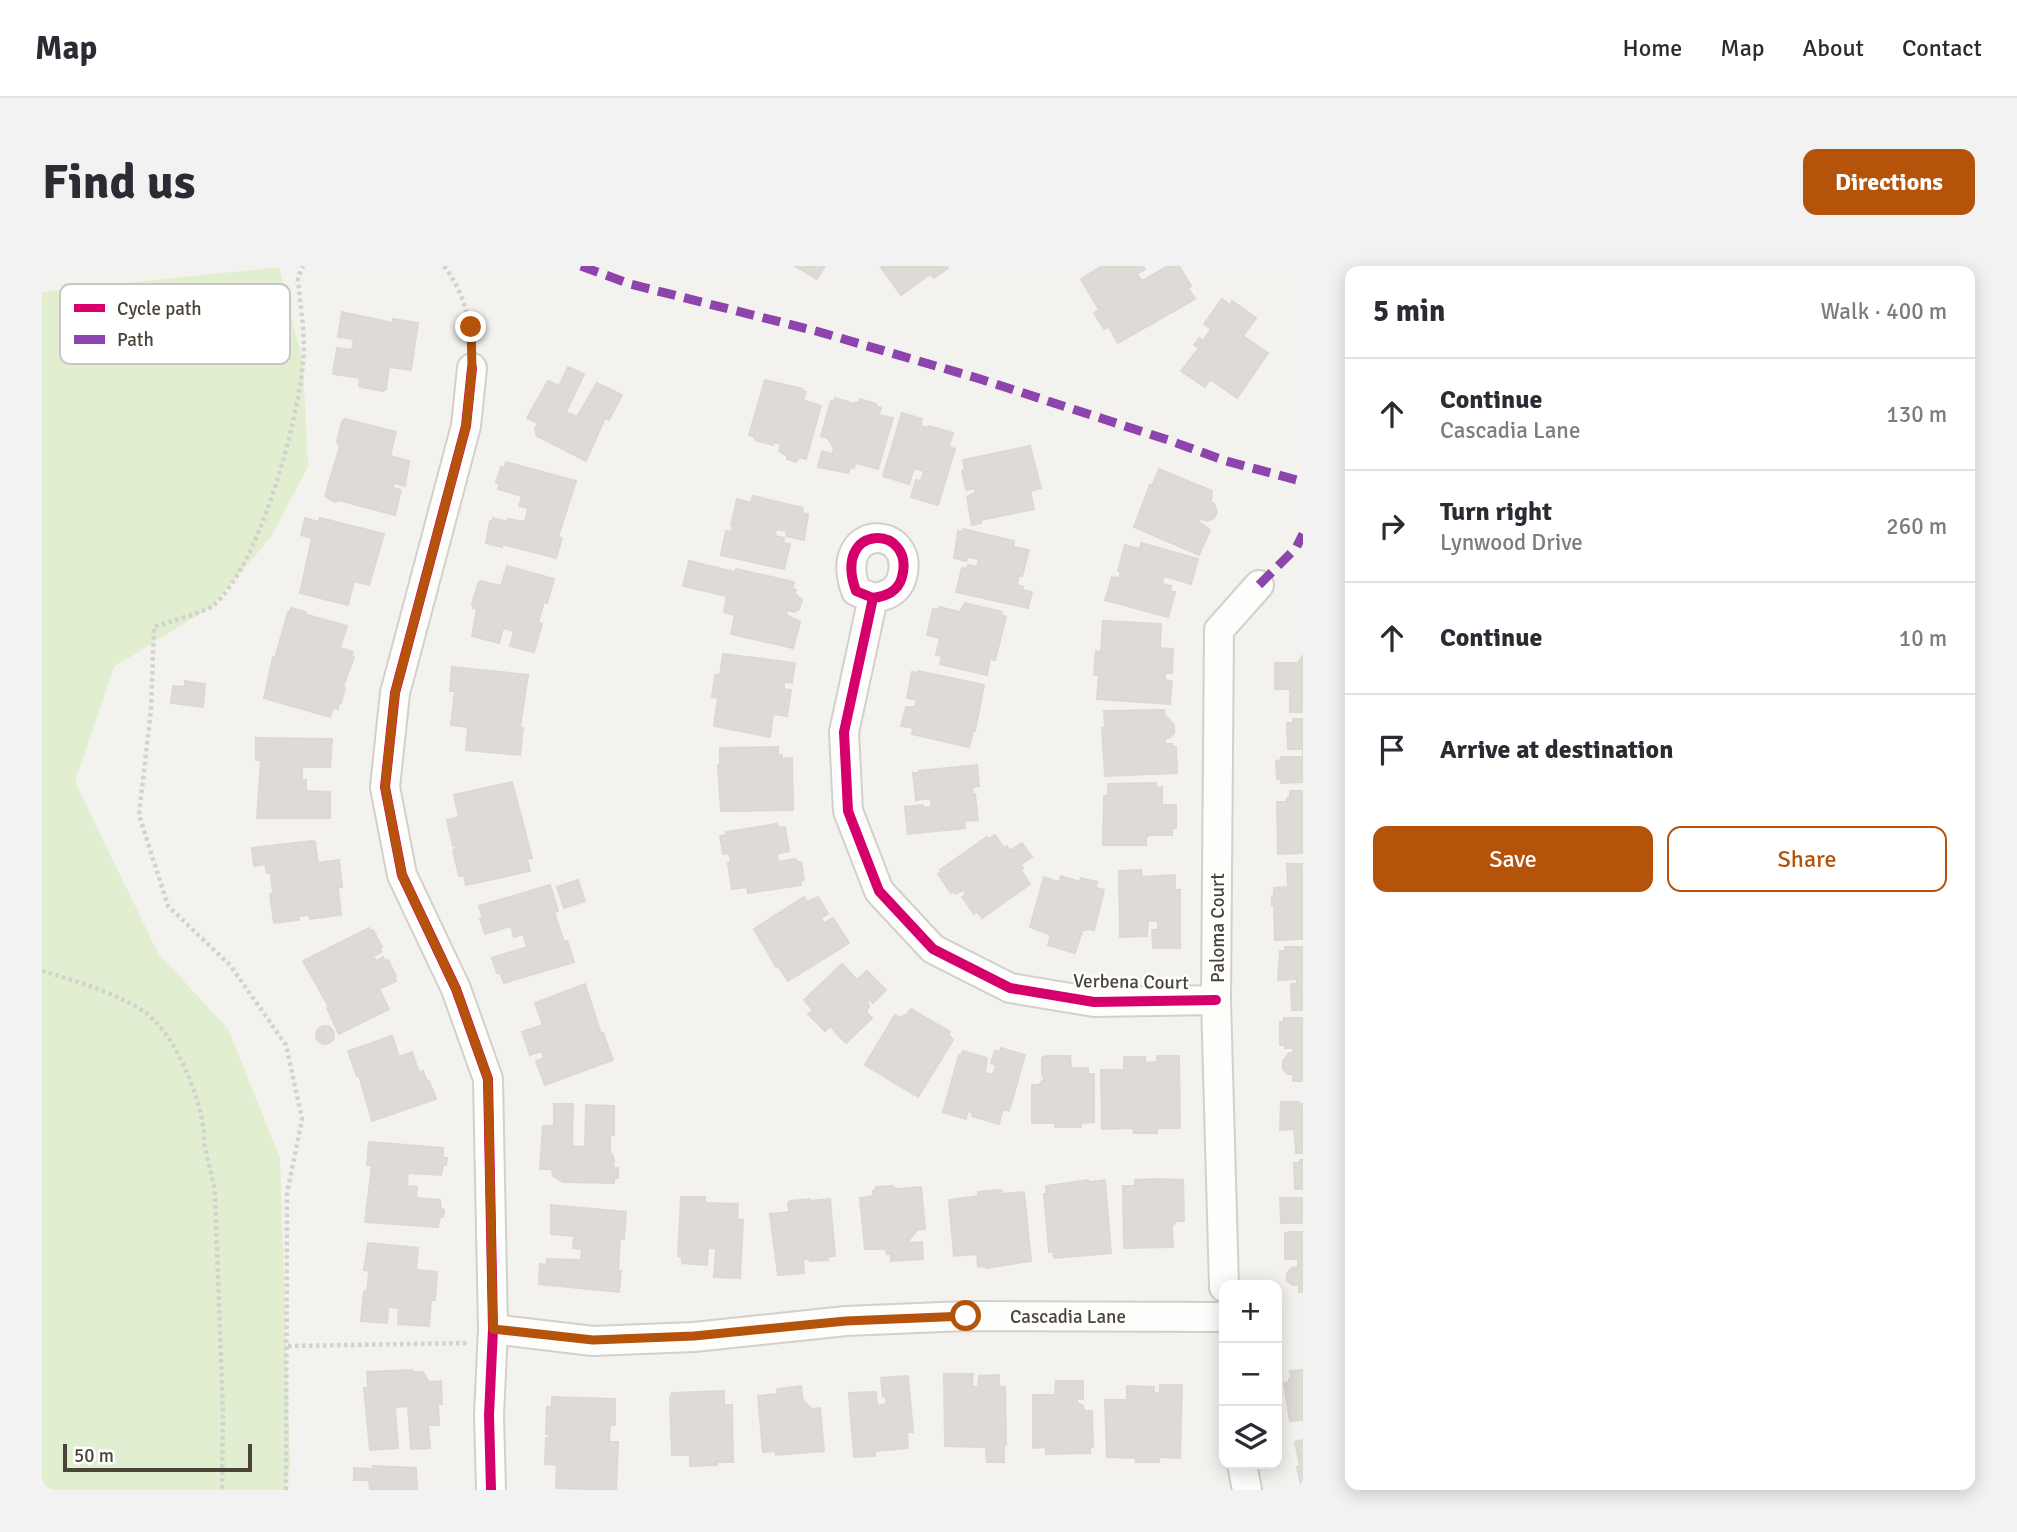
<!DOCTYPE html>
<meta charset="utf-8">
<style>
body{margin:0;font-family:Signika,sans-serif;background:#f2f2f3;color:#2b2b33}
.controls{position:absolute;right:21px;bottom:21px;display:grid;overflow:hidden;border-radius:14px;box-shadow:0 4px 18px #0003}
.controls button{width:63px;height:63px;display:grid;place-items:center;padding:0;border:0;border-bottom:2px solid #e1e1e2;background:#fff;color:#2b2b33;font:35px sans-serif}
.scale{position:absolute;left:21px;bottom:18px;width:189px;box-sizing:border-box;padding-left:7px;border:4px solid #4b4439;border-top:0;font-size:19px;line-height:24px;white-space:nowrap;color:#4b4439;-webkit-text-stroke:5px #fff;paint-order:stroke}
.stop{position:absolute;width:21px;height:21px;margin:-16px;border:5px solid #b45309;border-radius:50%;background:#fff}
.stop.end{background:#b45309;border-color:#fff;box-shadow:0 2px 7px #0008}
.list{margin:0;padding:0;list-style:none}
h2{display:flex;justify-content:space-between;align-items:center;height:91px;margin:0;padding:0 28px;font-size:30px}
h2 small{font-size:23px;font-weight:400;color:#7c7c81}
.list li{display:grid;grid-template-columns:46px 1fr auto;gap:21px;align-items:center;box-sizing:border-box;height:112px;padding:0 28px;border-top:2px solid #e1e1e2}
.list b{display:block;font-size:26px;white-space:nowrap}
.list p{margin:0;font-size:23px;white-space:nowrap;color:#7c7c81}
.list em{font-size:23px;font-style:normal;color:#7c7c81}
.actions{display:flex;gap:14px;padding:21px 28px}
.actions a{flex:1;padding:16px 0;border:2px solid #b45309;border-radius:14px;text-align:center;font-size:24px;color:#b45309}
.actions .main{background:#b45309;color:#fff}
.icon{flex:none;width:38px;height:38px;fill:none;stroke:currentColor;stroke-width:2;stroke-linecap:round;stroke-linejoin:round}
.map{position:relative;flex:none;width:1261px;height:1224px;overflow:hidden;border-radius:14px}
header{display:flex;align-items:center;gap:42px;box-sizing:border-box;height:98px;padding:0 35px;background:#fff;border-bottom:2px solid #e1e1e2}
header strong{font-size:33px}
nav{display:flex;gap:38px;margin-inline-start:auto;font-size:24px}
.intro{display:flex;align-items:center;justify-content:space-between;box-sizing:border-box;height:168px;padding:0 42px}
h1{margin:0;font-size:49px}
.button{padding:18px 32px;border-radius:14px;background:#b45309;color:#fff;font-size:24px;font-weight:700}
main{display:flex;gap:42px;padding:0 42px}
aside{flex:1;background:#fff;border-radius:14px;box-shadow:0 4px 18px #0003}
.map>svg:first-child{display:block}
</style>
<header>
<strong>Map</strong>
<nav><a>Home</a><a>Map</a><a>About</a><a>Contact</a></nav>
</header>
<div class="intro"><h1>Find us</h1><a class="button">Directions</a></div>
<main>
<div class="map">
<svg width="1261" height="1224" viewBox="0 0 1261 1224">
<rect width="100%" height="100%" fill="#f4f2ee"/>
<path fill="#e1eecf" d="M237,1L261,96L266,201L229,271L170,340L72,401L33,516L116,687L186,763L238,892L248,1200L243,1224H0V26Z"/>
<path fill="#dedbd6" stroke="#dcd9d4" stroke-width="2" d="M753,0H783L775,13Z
M838,0H905L906,2L892,12L888,8L859,29Z
M1060,0H1101L1103,3L1095,8L1100,15L1126,0H1137L1149,20L1146,22L1153,33L1076,77L1067,61L1062,63L1052,47L1057,44L1039,13Z
M1180,33L1188,39L1190,35L1214,52L1201,70L1226,87L1195,132L1168,113L1163,121L1139,105L1157,82L1152,79L1157,72L1161,75L1169,63L1162,58Z
M300,46L351,57V53L376,57L369,104L347,101L344,123L341,125L320,121L317,120L318,112L291,108L295,82L310,84L312,73L296,71Z
M526,101L542,108L524,146L535,151L555,117L580,129L567,154L563,152L544,195L495,170L493,163L496,157L485,152L506,115L517,120Z
M723,114L761,123V125L764,126L761,134L779,140L764,193L758,191L754,196L745,193V190L737,185L739,178L731,176V179L713,174V171L707,169Z
M793,132L813,138L814,136L817,137L818,133L834,138V140L839,142L836,149L851,152L836,203L813,197L812,202L808,201L806,207L776,201L780,185L790,188L792,183L786,172L779,170L789,135H792Z
M860,147L880,153L878,160L887,162V160L911,167L907,181L913,183L896,239L869,231L874,214L879,215L882,205L872,202L867,218L841,210Z
M303,153L354,166L348,190L367,195L363,220L352,217L351,222L359,224L353,249L296,234L293,236L283,230L298,180L295,176L300,156Z
M988,180L999,222L988,225L992,243L939,254V257L930,259L925,231L934,226L933,222L924,224L920,205L923,204L921,194Z
M464,196L534,215L516,271L520,272L514,292L460,278V281L444,277L448,255H450L451,252L466,256V253L483,256L486,242L477,240L480,230L456,223L458,218L454,217L459,201L462,202Z
M1117,203L1170,225L1169,236L1172,238L1175,246L1172,252L1165,255L1158,252L1157,256L1168,264L1157,289L1092,261L1108,219L1110,220Z
M711,230L761,242L760,247L766,248L762,274L744,270L745,265L734,263L733,270L742,272L741,277L748,278L742,303L679,289L684,265L690,266L691,260H689L695,233L709,237Z
M263,252L277,256L278,252L342,268L327,319L312,315L306,339L258,327L270,272L259,269Z
M921,263L972,275L971,281L987,284L980,310H977L975,319L981,321L980,324L990,326L986,342L914,326L920,302L925,303L926,299L935,301L937,293L926,291L924,295L912,292L916,265L920,266Z
M1099,277L1156,293L1149,318L1122,310L1120,318L1129,320L1128,325L1133,326L1126,351L1063,334L1070,311L1077,312L1079,306L1076,305L1083,279L1098,283Z
M647,295L693,306L694,303L752,316L750,323L754,324L753,328L760,334L757,343L752,346L745,344L744,349L758,356L751,382L689,368L693,349L682,346L685,330L641,320Z
M465,300L512,313L505,337L502,336L496,357L500,358L492,386L468,380L472,365L461,362L457,377L430,370L435,343L431,342L430,338L436,318L438,315L459,320Z
M923,337L960,346L959,349L964,351L953,394L948,393L945,409L898,398L900,390L894,389L898,372L885,369L891,343L897,344V341L918,346Z
M249,342L263,346L262,348L305,360L298,382L311,386L309,390L312,391L301,421L303,422L299,437L297,436L296,443L291,441L288,451L222,432L231,391L233,392L246,346H248Z
M1061,355L1119,358L1118,382L1131,383L1130,407H1123V414L1130,415L1128,438L1055,433L1057,409H1052L1054,385L1059,386Z
M681,388L753,397L750,417L742,416V423L749,424L745,450L731,448L728,471L672,460L676,432L670,431L673,409H678Z
M1260,391L1261,446H1248V423H1233V397H1256Z
M410,401L486,409L478,462H481L478,489L424,484L426,461L409,459L413,425H408Z
M876,405L942,419L933,465H931L927,481L870,468L871,462L859,460L864,441H873L875,434L865,432L870,406L876,407Z
M143,415L163,418L161,441L129,437L131,420L143,421Z
M1122,444L1123,451L1126,452L1132,459V467L1127,472H1123V478H1130V481H1134L1135,507L1063,510L1060,462L1063,461L1062,445Z
M1251,453H1261V516L1239,517V513H1235L1234,495L1239,494V491H1261V483H1246L1245,457H1251Z
M214,472L290,473L288,501H260V514H264V525L288,526V552H215L219,494H214Z
M736,481V489H740V493L750,492L751,544L679,545L676,499H678V482Z
M935,499L937,520L930,521L931,528H933L936,554L922,555L923,562L866,568L863,541L881,539L882,542L889,541V532L874,534L871,507H877V505Z
M470,516L490,592L485,593L488,605L424,619L422,609L417,610L411,584L414,583V579L411,580L405,554L417,551L412,529Z
M1114,517V522L1120,521V539H1134V562H1130V569H1107L1104,572V579H1061L1062,530H1066V518Z
M1248,525H1261V587L1236,588L1235,536H1245V532H1248Z
M735,558L736,562L743,561L747,585L735,588L736,596L754,593V596H759L762,614L758,615L759,619L706,627L705,621L690,623L686,597L689,596L687,587L681,588L678,570L684,569V566Z
M953,569L962,582L965,580L968,585L980,577L990,591L978,599L981,602L979,604L988,618L940,652L935,645L932,648L920,631L924,628L921,624L914,628L912,625L909,627L896,608L900,606L898,604L945,571L946,573Z
M270,575L273,576L276,597L297,594L300,621H296L299,649L268,653L267,649L256,650L257,654L232,657L228,628L231,627L229,607H225L223,598L212,600L210,582Z
M1245,598H1261V673L1233,674L1232,638L1230,639V630H1232V622L1246,621Z
M1099,604L1100,611L1133,609V624H1138V682H1111L1110,664H1116V655H1106L1105,670L1078,671L1077,605Z
M1019,610L1038,616L1039,612L1055,616L1054,622L1062,624L1052,664L1046,663L1040,665L1033,687L1006,679L1009,669L988,661L1002,611L1017,616Z
M536,614L543,635L522,642L515,621Z
M508,619L516,645L512,646L522,676L525,675L532,696L462,717L458,707H455L450,692L485,681L481,668L472,671L469,660L443,668L438,653L441,652L437,640Z
M762,631L765,636L776,631L786,648L779,652L782,657L791,652L807,677L746,715L736,700L734,701L712,663Z
M327,662L329,665L331,664L340,681L338,682L339,686L331,690L334,695L341,691L343,695L346,694L354,710L352,711L354,715L337,723L347,743L297,768L285,742L287,741L261,695Z
M1243,681H1261V744H1250L1249,718H1255V713L1236,714L1238,685H1243Z
M800,698L815,714L825,705L844,724L831,737L827,733L825,735L827,740L824,746L830,752L804,777L788,760L783,765L766,748L771,744L762,734Z
M543,718L559,768L561,767L571,794L503,819L494,795L502,792L500,785L488,789L480,766L501,759L493,737Z
M869,743L908,766L906,768L911,774L876,831L823,799L853,749L860,752L862,749L864,750Z
M1242,752H1261V815H1251V808H1246L1241,803V795L1247,787H1251V782H1243V779H1238V756H1242Z
M274 769a9 9 0 1 1 18 0a9 9 0 1 1-18 0Z
M350,770L357,791L370,786L377,807L381,805L385,815H387L394,833L330,855L317,809L315,810L306,785Z
M959,782L983,789L967,845L961,843L957,858L930,850L931,847L926,845L924,853L901,846L917,789H919L921,785L945,792L943,807L951,809L954,799L949,797L953,785L958,786Z
M1005,790H1028L1029,802H1046V808H1052V856L1039,857V861H1013V857H990V819H997L1003,812L1000,810V792Z
M1115,790H1137L1138,862H1115V867H1092L1091,862L1060,863L1059,804H1082V791H1103V797L1115,796Z
M1239,836H1257V840L1261,837V887H1254L1252,863L1238,864Z
M512,838H531L530,880L543,881L544,839L572,840V869H568V887L570,888L572,894L571,902H576V912H572V917L521,916L511,910L510,903H498L501,860H512Z
M327,876L401,882V892H405L404,899H401L399,909L366,907L365,920L375,921L374,932L398,934L399,943L402,944L401,951H398L396,961L323,956L330,899H325Z
M1258,894H1261V923H1253L1252,897H1258Z
M1117,913L1141,914L1142,955H1135L1130,960L1131,981L1082,982L1081,920H1093V914Z
M1046,914L1047,916L1063,914L1069,987L1012,992L1011,985L1007,986L1002,928H1005L1004,920Z
M850,920L855,923L879,921L883,963L875,964L867,974L868,977L880,976L881,993L849,995V988H845L844,983H823L818,932L831,930V925L834,924V921Z
M959,924L960,928L982,926L989,995L944,1002V1000L936,1001L935,988L912,990L907,934L937,930L936,926Z
M639,931H663V937L696,938L695,953L701,954L698,1012L672,1011L674,982H666L665,999L640,997V991L636,990Z
M1238,932H1261V957H1239Z
M768,933V935L788,933L793,990L785,991L786,994L768,995V993H761L762,1007L736,1009L728,948L747,946L746,937L748,935Z
M509,939L584,946L582,973H578L576,1005H579L577,1026L497,1018L498,998L504,999L505,993L539,994L540,983L531,982L532,970L509,968Z
M1248,966H1261V1026H1257V1019H1251L1245,1015V1007L1250,1002L1256,1001V993H1243V967Z
M326,977L376,982L374,1004L395,1006L393,1034H389L387,1060L356,1058L357,1042L346,1041L345,1057L319,1055L322,1025L325,1026L327,1005L322,1004Z
M370,1104V1106H381L387,1116L399,1115L400,1138H396L397,1159H386L388,1182L369,1183L366,1140L353,1141L356,1182L328,1184L322,1122H326L325,1106Z
M1261,1104V1154L1248,1155L1242,1117L1247,1116V1113L1249,1112L1248,1105Z
M902,1108H931L930,1121H936L937,1110L957,1109V1121H963L964,1179H962V1196H945L944,1181L903,1180Z
M866,1110L871,1166H865L866,1182L833,1185V1190L812,1191L807,1127L834,1126L835,1140L844,1138V1130L841,1131L839,1112Z
M1014,1115H1041V1133H1035V1137L1041,1140L1042,1145H1050L1051,1181H1048V1187L1004,1188V1181L991,1182V1129H1013Z
M1118,1119H1140L1138,1192L1117,1191V1196H1094V1192L1065,1191L1063,1134H1085V1120L1112,1121V1127H1118Z
M759,1120L761,1135L770,1143L778,1142L782,1185L734,1189L733,1185L721,1186L716,1130L736,1128L735,1123Z
M682,1125V1139H690L691,1196H675V1199L648,1200V1189H630L628,1132L630,1127Z
M510,1131L573,1133V1159H568L567,1176H576L574,1224L514,1222L515,1199L503,1198L504,1172H507V1168H504L505,1141H510Z
M1261,1174V1224H1260L1255,1201L1258,1200L1253,1176Z
M331,1200L374,1202L375,1224H328L327,1214H312V1202L331,1203Z"/>
<g fill="none" stroke-linecap="round" stroke-linejoin="round">
<defs>
<path id="minor" d="M430,102L424,160L353,427L343,521L360,609L414,723L446,813L451,1063L447,1149L449,1224
M831,332C844,330 856,326 860,311C874,258 789,256 814,325L831,332L802,466L806,545L837,625L891,683L968,722L1052,736L1174,734
M1182,1021L1174,734L1177,364L1217,319
M451,1063L551,1075L652,1071L804,1055L924,1050L1182,1051
M1200,1198L1205,1224"/>
</defs>
<use href="#minor" stroke="#d2d0cb" stroke-width="32"/>
<path stroke="#d3d2cc" stroke-width="4.5" stroke-dasharray="3.5 3.5" stroke-linecap="butt" d="M402,0C419,22 428,49 429,77
M0,705C32,714 77,728 104,747C132,768 156,825 161,860C163,867 161,874 163,881C166,897 171,911 173,928L181,1148L180,1224
M246,1080L426,1077
M244,1224L245,928L260,853L244,779L188,699L126,640L97,549L109,444L112,361C125,356 164,346 172,339C218,297 255,159 261,97C264,70 258,40 256,12L261,0"/>
<use href="#minor" stroke="#fdfdfc" stroke-width="28"/>
<path stroke="#8e44ad" stroke-width="9" stroke-dasharray="18 9" stroke-linecap="butt" d="M539,0L588,18L774,65L935,112L1126,174L1184,195L1255,214L1261,219
M1217,319L1254,282L1261,268"/>
<defs>
<path id="cycleway" d="M430,102L424,160L353,427L343,521L360,609L414,723L446,813L451,1063L447,1149L449,1224
M831,332C844,330 856,326 860,311C874,258 789,256 814,325L831,332L802,466L806,545L837,625L891,683L968,722L1052,736L1174,734"/>
</defs>
<use href="#cycleway" stroke="#fff" stroke-width="15"/>
<use href="#cycleway" stroke="#d6006c" stroke-width="10"/>
</g>
<g fill="none" stroke-linecap="round" stroke-linejoin="round">
<path stroke="#b45309" stroke-width="9" d="M429,61L430,102L424,160L353,427L343,521L360,609L414,723L446,813L451,1063L551,1074L652,1070L804,1055L924,1050"/>
</g>
<g text-anchor="middle" stroke-width="5" stroke-linejoin="round" paint-order="stroke">
<g font-size="19" fill="#4b4439" stroke="#fff">
<text transform="translate(1175 662) rotate(-90)" y="7">Paloma Court</text>
<text transform="translate(1089 715) rotate(1)" y="7">Verbena Court</text>
<text x="1026" y="1057">Cascadia Lane</text>
</g>
</g>
<rect x="18" y="18" width="230" height="80" rx="10" fill="#fff" stroke="#c9c7c4" stroke-width="2"/>
<rect x="32" y="38" width="31" height="8" fill="#d6006c"/>
<rect x="32" y="69" width="31" height="9" fill="#8e44ad"/>
<g font-size="19" fill="#4b4439">
<text x="75" y="49">Cycle path</text>
<text x="75" y="80">Path</text>
</g>
</svg>
<div class="controls">
<button>+</button>
<button>−</button>
<button><svg class="icon" aria-label="layers" viewBox="0 0 24 24"><path d="M12 4l9 5-9 5-9-5zM3 14l9 5 9-5"/></svg></button>
</div>
<div class="scale">50 m</div>
<div class="stop" style="left:924px;top:1050px"></div>
<div class="stop end" style="left:429px;top:61px"></div>
</div>
<aside>
<h2>5 min<small>Walk · 400 m</small></h2>
<ul class="list">
<li><svg class="icon" aria-label="ahead" viewBox="0 0 24 24"><path d="M12 20V5M6 11l6-6 6 6"/></svg><div><b>Continue</b><p>Cascadia Lane</p></div><em>130 m</em></li>
<li><svg class="icon" aria-label="right" viewBox="0 0 24 24"><path d="M7 20v-9h11M14 6l5 5-5 5"/></svg><div><b>Turn right</b><p>Lynwood Drive</p></div><em>260 m</em></li>
<li><svg class="icon" aria-label="ahead" viewBox="0 0 24 24"><path d="M12 20V5M6 11l6-6 6 6"/></svg><div><b>Continue</b></div><em>10 m</em></li>
<li><svg class="icon" aria-label="arrive" viewBox="0 0 24 24"><path d="M6 21V4h12l-3 4 3 4H6"/></svg><div><b>Arrive at destination</b></div></li>
</ul>
<div class="actions"><a class="main">Save</a><a>Share</a></div>
</aside>
</main>
